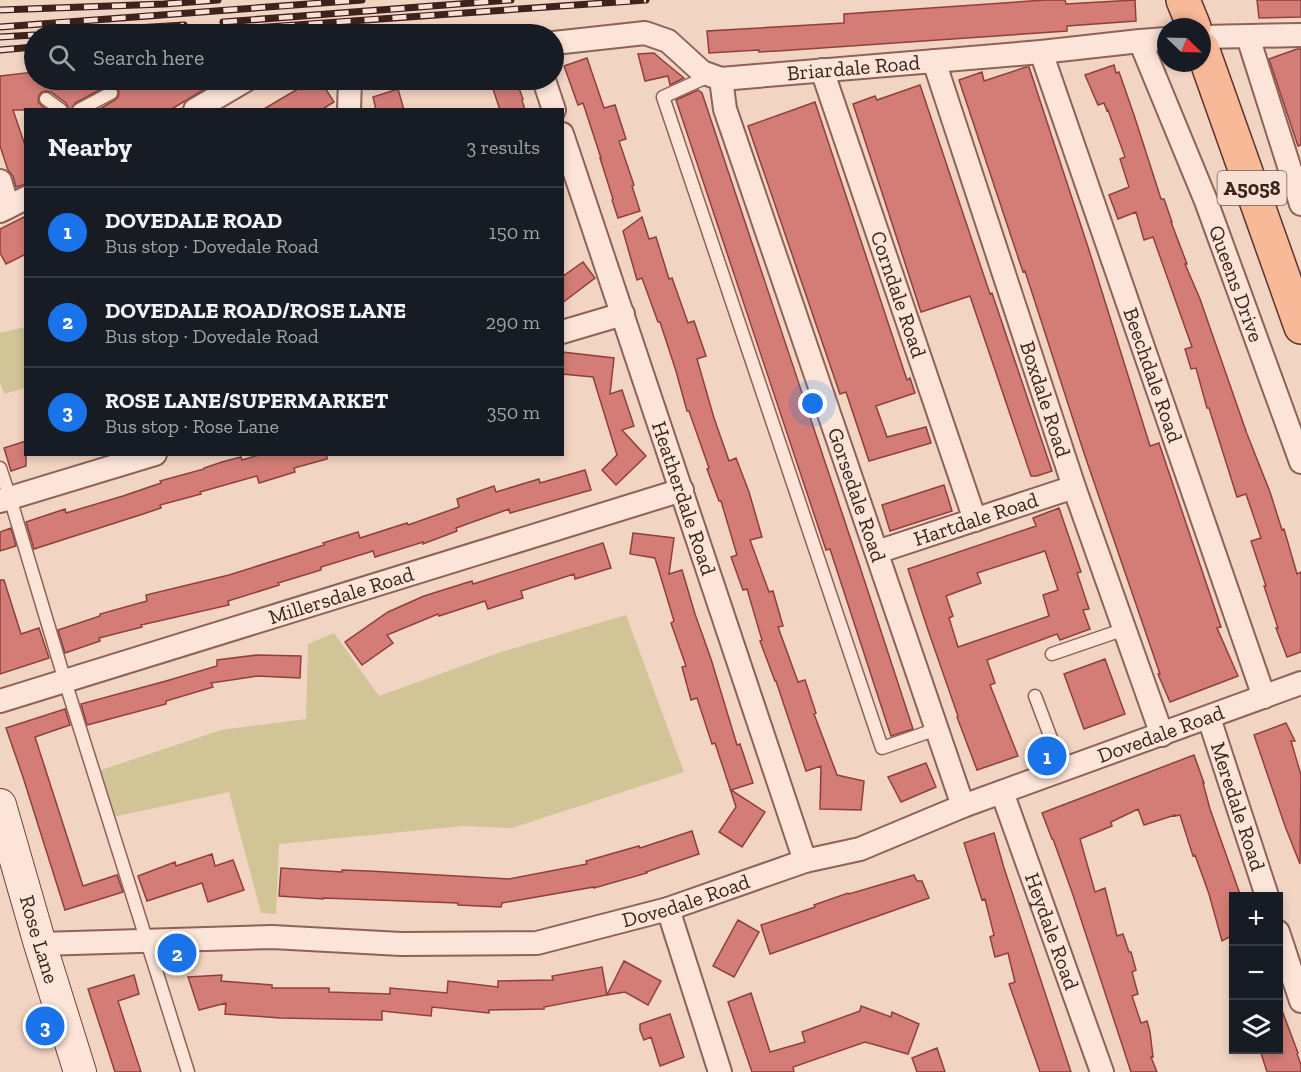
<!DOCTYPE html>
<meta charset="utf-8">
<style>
body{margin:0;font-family:"Zilla Slab",serif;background:#20242c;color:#f1f3f6}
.controls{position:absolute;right:18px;bottom:18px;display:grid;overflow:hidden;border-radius:0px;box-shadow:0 3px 9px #0003}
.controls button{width:54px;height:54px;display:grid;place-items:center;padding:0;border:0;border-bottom:2px solid #363941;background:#171b24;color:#f1f3f6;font:30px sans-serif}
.compass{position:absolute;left:1157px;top:18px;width:54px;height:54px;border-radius:50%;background:#171b24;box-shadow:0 3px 9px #0003;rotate:113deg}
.you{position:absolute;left:813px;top:404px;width:21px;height:21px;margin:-15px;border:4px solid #fff;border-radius:50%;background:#1a73e8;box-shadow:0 0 0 9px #1a73e833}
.badge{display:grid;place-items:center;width:39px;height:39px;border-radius:50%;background:#1a73e8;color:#fff;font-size:20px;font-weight:700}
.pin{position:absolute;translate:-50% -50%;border:3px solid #fff;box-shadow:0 2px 6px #0006}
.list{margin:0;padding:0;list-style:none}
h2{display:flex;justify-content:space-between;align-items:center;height:78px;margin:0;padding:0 24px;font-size:26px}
h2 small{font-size:20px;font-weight:400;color:#9ea1a6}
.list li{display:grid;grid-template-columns:39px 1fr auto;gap:18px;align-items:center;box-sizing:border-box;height:90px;padding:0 24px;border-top:2px solid #363941}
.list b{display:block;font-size:22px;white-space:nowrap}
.list p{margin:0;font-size:20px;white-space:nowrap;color:#9ea1a6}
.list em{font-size:20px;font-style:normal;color:#9ea1a6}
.icon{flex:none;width:33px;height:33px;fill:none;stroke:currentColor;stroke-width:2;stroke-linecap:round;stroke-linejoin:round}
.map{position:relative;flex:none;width:1301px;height:1072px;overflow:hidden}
.search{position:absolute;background:#171b24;box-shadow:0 3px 9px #0003;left:24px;top:24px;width:540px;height:66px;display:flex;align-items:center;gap:15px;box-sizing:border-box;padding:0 21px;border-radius:33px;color:#9ea1a6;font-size:22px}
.panel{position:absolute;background:#171b24;box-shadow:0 3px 9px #0003;left:24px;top:108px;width:540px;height:348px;border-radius:0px}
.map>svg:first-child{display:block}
</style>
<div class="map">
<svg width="1301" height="1072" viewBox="0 0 1301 1072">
<rect width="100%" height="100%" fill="#f2d4c3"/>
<path fill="#d1c496" d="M25,327V388L4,394L0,382V333Z
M626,615L684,772L512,828L463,826L279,844L276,914L261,913L229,792L113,817L98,771L221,730L306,719L308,644L334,633L379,696L501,652Z"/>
<path fill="#d37d76" stroke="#8f403c" stroke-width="1.5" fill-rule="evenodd" d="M1045,0H1065L1066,4L1135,0L1136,21L1067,26V31L778,51L759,52V50L709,53L707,31L844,23V14Z
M1257,0H1301V17L1259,18Z
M1297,49H1301V145L1298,146L1269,59Z
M654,53L662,60L684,78L670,85L668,76L645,81L638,54Z
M587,58L604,108L615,105L626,139L619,141L634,185L632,186L640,211L618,218L612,200L613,199L600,158H601L583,103L578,105L564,66Z
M1114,65L1116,73L1119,72L1134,115L1161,199H1164L1172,222H1171L1187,264H1185L1200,299L1247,434L1270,492L1282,530L1284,529L1297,574L1301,572V652L1287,657L1276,628H1278L1264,586H1266L1251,541L1261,538L1246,494L1237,497L1209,408H1207L1196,368L1191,369L1185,349L1192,347L1153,237L1144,240L1136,212L1118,219L1109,195L1129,187L1120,159L1125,157L1108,110L1107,111L1104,103L1098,105L1085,75Z
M1026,67H1029L1088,247L1150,446L1159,443L1221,627L1217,628L1238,676L1170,702L1158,674H1160L1084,453L1025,271L1023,272L959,80L982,72L984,81Z
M34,72V80H220L170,110H98L115,100L118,97L119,93L118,89L112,85L107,86L75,103L71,110H69L66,103L51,92L46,91L42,92L39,95L38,102L46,110H13L26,148V184L16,187L13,176L8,170L0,146V76Z
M313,80H320L334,102L321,110H262Z
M490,80H516L523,99L522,100L525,110H500Z
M920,85L990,294L992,293L1052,471L1037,476H1031L970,296L921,312L853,104L875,96L877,100Z
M398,89L404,110H376L373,97Z
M698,90L702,93L859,564L913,729L891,736L830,549L826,550L676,100Z
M815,102L907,380L910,378L915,393L876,406L887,437L926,427L931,443L869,461L846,392L840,394L748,126Z
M26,216V254L6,264L0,253V229Z
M642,217L649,239L656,237L669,279L672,278L688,323L694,321L706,356L697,359L714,418L729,461L736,458L749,492L762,537L750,540L769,592L773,591L783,626L778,627L798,682L805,680L816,713L814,714L837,775L864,781L861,810L820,809L821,766L806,771L776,681H775L760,641L762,640L747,589L743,590L731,557L737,555L721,501H719L707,469L709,468L689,411H687L676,371L660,322H658L642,278L637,280L623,231Z
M583,262L595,278L562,303V277Z
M562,352L614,358L610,394L622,390L634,426L622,430L646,456L616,485L602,470L617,455L593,377L562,374Z
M26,441V466L11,471L4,448Z
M262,454H327V459L294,468L295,472L259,483L257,476L200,492L201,494L160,505L161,508L143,514L34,549L26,522L65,509L66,513L123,496L161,483L160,481L204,469V468L222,462L241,457L242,460Z
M585,470L591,490L510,513L509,509L456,528L457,531L423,544V542L375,557L373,551L321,567V570L278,583L279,585L228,601L229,605L141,625L142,627L99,638L100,641L65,653L58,630L100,616V614L147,601L146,595L229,575L324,545L323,543L358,532L360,538L407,523L408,525L459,507L457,499L494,486L496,492L539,479L540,483Z
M944,485L952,511L890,531L882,505Z
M1059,508L1081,572L1077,573L1089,609L1083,610L1090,629L1060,640L1057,634L987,660L995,683L990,685L1018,756L977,770L957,717L958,716L928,630L908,569L1036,526L1033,518ZM1045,551L1058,590L1043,595L1049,616L958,647L949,618L953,616L946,596L981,583L977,573Z
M11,528L16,546L0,551V532Z
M633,533L674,538L669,574L682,570L695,614L711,659L737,745L740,744L753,783L731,790L765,812L742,847L719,832L736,807L715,743L712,744L697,698L691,700L682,667L686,666L671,623L674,621L655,558L630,554Z
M603,543L611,568L575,579L574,574L521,591L523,598L488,609L485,601L439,616L438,614L387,635L393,643L362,665L345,642L388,612L424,596L472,581L473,584Z
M0,580H4L21,634L39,628L49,658L0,674Z
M257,655L301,656L300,678L257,676L211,683L213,687L166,701V704L87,725L81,704L166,681L217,666V660Z
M1105,659L1125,714L1084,729L1064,674Z
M65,709L70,725L35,737L83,886L117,875L123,892L65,910L23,777L6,728Z
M1286,723L1295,741H1291L1301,775L1300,864L1285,826L1254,735Z
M1194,755L1204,783H1203L1210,809L1241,897H1233V935L1222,941L1209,894L1195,855L1193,856L1180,815L1175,816V815L1144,825L1138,809L1111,822L1112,826L1080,839L1095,892L1105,888L1117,936L1123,934L1129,952H1131L1136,970L1132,972L1138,994L1132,996L1141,1023L1147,1021L1150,1032L1153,1057H1151L1157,1072H1131L1073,895L1053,839H1052L1042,813Z
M926,763L936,787L901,802L888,777Z
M692,831L699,854L646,872L647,873L594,888V887L502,903L501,907L458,905V903L323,898V899L279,896L281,868L342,872V870L369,871L509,879L587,864L586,861L639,846L640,848Z
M994,833L1004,868L1071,1072H1040L1009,984L1015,982L1008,953L995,957L990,937L994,935L985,899L982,900L964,843Z
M212,854L215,866L233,860L244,890L208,902L202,883L147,901L138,876L175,862L176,866Z
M914,875L917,881H922L929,898L770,954L761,925L815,907L814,905L848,893L849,894Z
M738,920L759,932L734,977L713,966Z
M624,961L661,981L648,1005L625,992L607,995Z
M602,967L607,995L544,1007V1009L489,1010V1013L432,1007L431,1016L382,1011V1020L280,1018L225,1014L226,1003L199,1010L188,977L222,975L221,981L272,985V988H329V992L390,994V988L447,993L448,981L498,987V981L553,980L552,976Z
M134,975L139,994L118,1001L141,1072H115L88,989Z
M751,993L770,1052L805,1042L802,1032L860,1011L861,1006L891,1017L892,1012L919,1024L908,1054L865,1042L793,1067L794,1072H752L728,1002Z
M1278,1005H1280L1298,1053L1297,1054L1301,1065V1072H1267L1260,1050H1278Z
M670,1014L684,1057L660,1066L651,1037L644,1040L640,1030V1024Z
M937,1048L945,1072H917L912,1058Z"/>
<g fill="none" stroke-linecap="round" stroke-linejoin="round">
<defs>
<path id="lane" d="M709,76L663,97L882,748L937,729
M46,99L61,110
M79,110L111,93
M0,468L10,498L65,681L188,1072
M1052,654L1125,629
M1035,696L1063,770"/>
<g id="street">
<path d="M1202,37L1301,35"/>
<path d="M1248,37L1301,204"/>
<path id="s1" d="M1140,41L1206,201L1301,462"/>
<path id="s2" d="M554,43L645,33L668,41L702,72L721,79L1041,52L1140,41L1166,39"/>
<path id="s3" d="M1041,52L1264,697"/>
<path id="s4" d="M934,61L1074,487L1162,735"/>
<path id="s5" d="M822,70L975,520"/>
<path id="s6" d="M721,79L725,109L963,806"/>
<path d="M544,80L554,110"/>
<path d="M195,110L246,80"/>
<path d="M349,110L350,80"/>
<path id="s7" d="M562,134L805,861"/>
<path d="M0,181L8,207"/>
<path d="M0,211L26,198"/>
<path d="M562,332L623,314"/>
<path d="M0,501L155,454"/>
<path id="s8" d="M877,552L1074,487"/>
<path id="s9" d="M0,701L682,490"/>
<path id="s10" d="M1209,718L1267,896"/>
<path id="s11" d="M1002,792L1102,1072"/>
<path d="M668,909L720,1072"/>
<path d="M1278,932L1301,1001"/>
<path id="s12" d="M40,944L272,937L401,944L537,943L668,909L805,861L860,849L963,806L1301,683"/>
</g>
<g id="secondary">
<path id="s13" d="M0,805L40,944L80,1072"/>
</g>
<path id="primary" d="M1183,0L1194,27
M1202,48L1301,327"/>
</defs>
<use href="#lane" stroke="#8e6258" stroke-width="15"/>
<use href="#street" stroke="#8e6258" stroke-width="26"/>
<use href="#secondary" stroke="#70433b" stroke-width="34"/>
<use href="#primary" stroke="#5c322d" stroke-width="36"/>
<use href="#lane" stroke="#fce4d8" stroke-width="12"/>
<use href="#street" stroke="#fce4d8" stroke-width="22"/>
<use href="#secondary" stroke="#fce4d8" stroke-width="32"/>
<use href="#primary" stroke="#f8b999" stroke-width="33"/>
<defs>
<path id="rail" d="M0,10L164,4L218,0
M223,22L511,0
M0,27L362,0
M41,34L184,25
M169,34L646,0
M0,37L34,35
M0,50L34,47"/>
</defs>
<use href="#rail" stroke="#3d221d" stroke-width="7"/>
<use href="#rail" stroke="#f8e1d4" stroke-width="4.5" stroke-dasharray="14" stroke-linecap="butt"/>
</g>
<g text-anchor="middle" stroke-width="5" stroke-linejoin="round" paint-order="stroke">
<rect fill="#f8e1d4" stroke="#755b54" stroke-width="1.5" x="1217.5" y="171" width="69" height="34" rx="4.5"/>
<g font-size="20" font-weight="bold" fill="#3d221d">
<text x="1252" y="195">A5058</text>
</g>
<g font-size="21" fill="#3d221d" stroke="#f8e1d4">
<text dy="7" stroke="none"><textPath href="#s2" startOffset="315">Briardale Road</textPath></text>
<text dy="7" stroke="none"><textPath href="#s1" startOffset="261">Queens Drive</textPath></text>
<text dy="7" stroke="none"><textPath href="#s5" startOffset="237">Corndale Road</textPath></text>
<text dy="7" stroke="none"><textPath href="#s3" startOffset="342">Beechdale Road</textPath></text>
<text dy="7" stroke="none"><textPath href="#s4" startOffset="356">Boxdale Road</textPath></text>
<text dy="7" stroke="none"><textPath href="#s6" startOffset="438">Gorsedale Road</textPath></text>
<text dy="7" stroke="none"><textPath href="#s7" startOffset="384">Heatherdale Road</textPath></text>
<text dy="7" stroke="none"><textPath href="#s8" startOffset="104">Hartdale Road</textPath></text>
<text dy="7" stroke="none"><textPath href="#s9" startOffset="357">Millersdale Road</textPath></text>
<text dy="7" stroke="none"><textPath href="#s12" startOffset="1156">Dovedale Road</textPath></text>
<text dy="7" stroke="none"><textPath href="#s10" startOffset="93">Meredale Road</textPath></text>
<text dy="7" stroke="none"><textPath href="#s12" startOffset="652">Dovedale Road</textPath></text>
<text dy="7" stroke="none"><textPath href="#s11" startOffset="148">Heydale Road</textPath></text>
<text dy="7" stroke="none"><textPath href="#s13" startOffset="140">Rose Lane</textPath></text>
</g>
</g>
</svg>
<div class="controls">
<button>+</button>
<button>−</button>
<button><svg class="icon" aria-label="layers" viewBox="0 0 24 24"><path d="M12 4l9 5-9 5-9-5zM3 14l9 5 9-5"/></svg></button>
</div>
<svg class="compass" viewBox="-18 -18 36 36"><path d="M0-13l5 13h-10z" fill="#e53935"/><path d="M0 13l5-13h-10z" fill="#9ea1a6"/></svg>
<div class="you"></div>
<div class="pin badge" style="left:1047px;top:756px">1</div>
<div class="pin badge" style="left:177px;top:953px">2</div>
<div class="pin badge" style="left:45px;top:1026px">3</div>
<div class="search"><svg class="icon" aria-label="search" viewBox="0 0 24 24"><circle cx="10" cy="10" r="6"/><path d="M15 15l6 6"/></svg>Search here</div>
<section class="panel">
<h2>Nearby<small>3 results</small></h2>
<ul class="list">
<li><span class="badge">1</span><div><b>DOVEDALE ROAD</b><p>Bus stop · Dovedale Road</p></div><em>150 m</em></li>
<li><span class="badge">2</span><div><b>DOVEDALE ROAD/ROSE LANE</b><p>Bus stop · Dovedale Road</p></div><em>290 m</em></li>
<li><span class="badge">3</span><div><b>ROSE LANE/SUPERMARKET</b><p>Bus stop · Rose Lane</p></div><em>350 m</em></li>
</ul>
</section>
</div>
